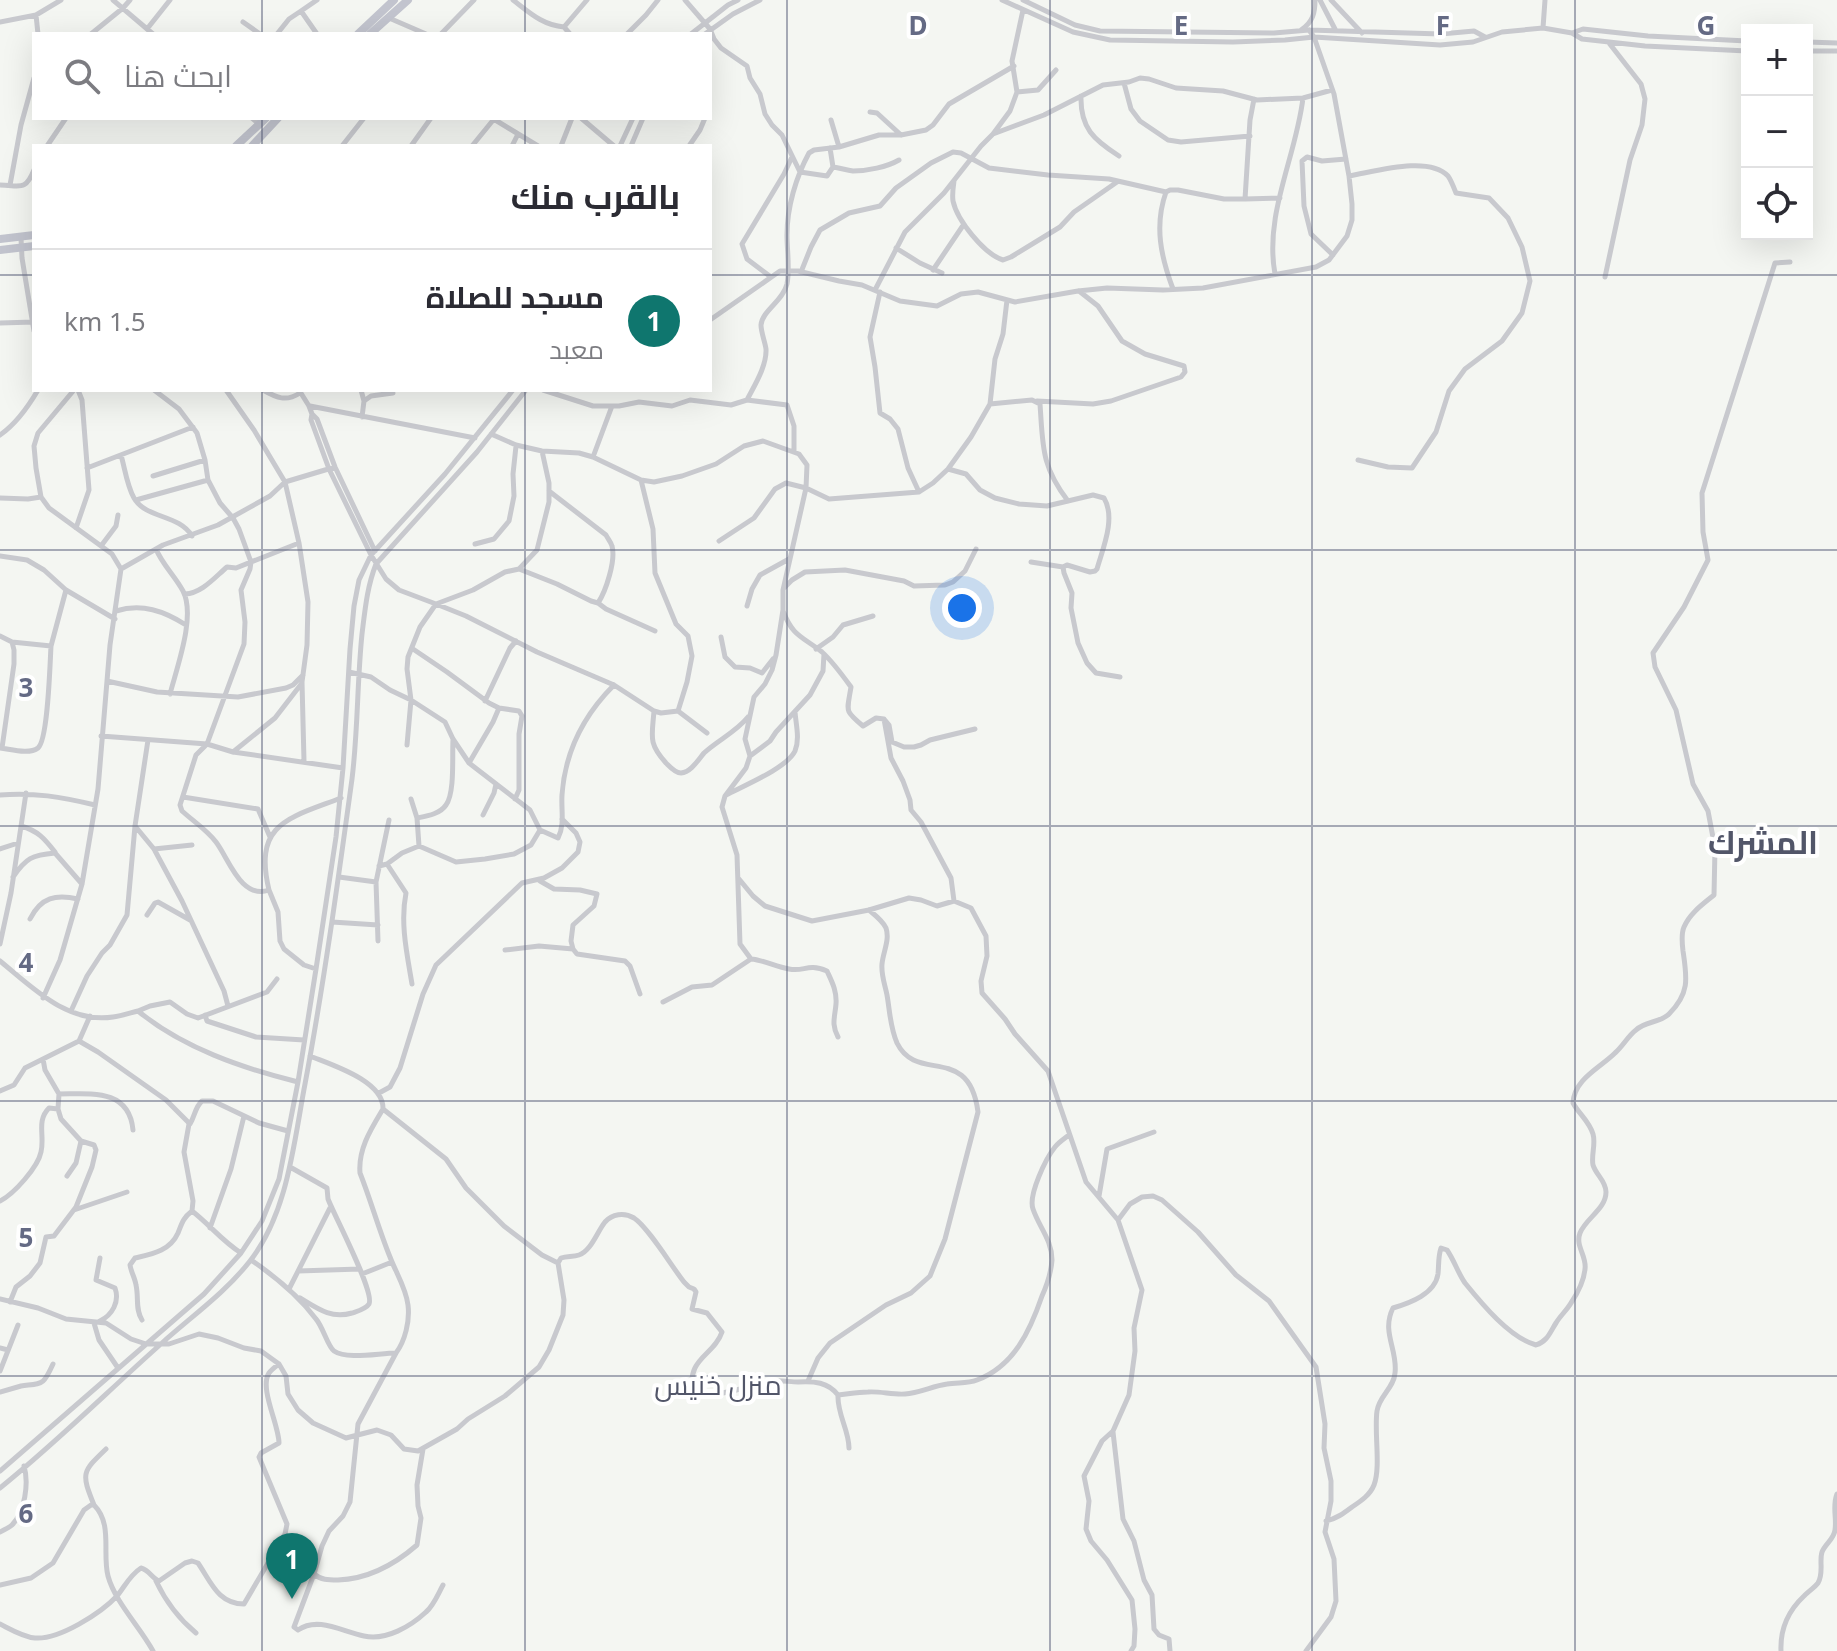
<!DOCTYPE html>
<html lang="ar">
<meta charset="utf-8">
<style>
body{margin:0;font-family:"Noto Sans",Cairo,sans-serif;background:#f2f2f3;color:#2b2b33;direction:rtl}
.controls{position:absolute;right:24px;top:24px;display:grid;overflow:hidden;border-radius:0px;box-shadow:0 8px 32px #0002}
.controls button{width:72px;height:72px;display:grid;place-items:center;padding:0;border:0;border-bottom:2px solid #e1e1e2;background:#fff;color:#2b2b33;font:40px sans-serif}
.you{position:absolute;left:962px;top:608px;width:28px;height:28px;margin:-20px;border:6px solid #fff;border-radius:50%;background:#1a73e8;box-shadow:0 0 0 12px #1a73e833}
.badge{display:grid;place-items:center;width:52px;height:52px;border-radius:50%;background:#0f766e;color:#fff;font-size:26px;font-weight:700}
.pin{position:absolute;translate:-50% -66px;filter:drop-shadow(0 2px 4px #0008)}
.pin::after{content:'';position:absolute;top:42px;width:28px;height:24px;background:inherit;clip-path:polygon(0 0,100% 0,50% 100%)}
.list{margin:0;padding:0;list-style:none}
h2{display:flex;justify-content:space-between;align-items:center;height:104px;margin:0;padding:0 32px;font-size:34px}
h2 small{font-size:26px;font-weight:400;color:#7c7c81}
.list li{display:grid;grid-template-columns:52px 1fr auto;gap:24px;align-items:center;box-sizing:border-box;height:144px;padding:0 32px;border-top:2px solid #e1e1e2}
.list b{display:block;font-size:30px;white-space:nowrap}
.list p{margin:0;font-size:26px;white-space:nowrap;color:#7c7c81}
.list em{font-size:26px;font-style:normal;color:#7c7c81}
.icon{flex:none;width:44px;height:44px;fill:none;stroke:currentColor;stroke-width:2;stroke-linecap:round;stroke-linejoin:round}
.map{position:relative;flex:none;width:1837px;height:1651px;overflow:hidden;direction:ltr}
.search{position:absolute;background:#fff;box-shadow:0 8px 32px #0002;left:32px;top:32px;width:680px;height:88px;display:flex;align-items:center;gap:20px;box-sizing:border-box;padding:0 28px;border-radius:0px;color:#7c7c81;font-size:30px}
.panel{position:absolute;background:#fff;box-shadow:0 8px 32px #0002;left:32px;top:144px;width:680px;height:248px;border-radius:0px;direction:rtl}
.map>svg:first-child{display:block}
</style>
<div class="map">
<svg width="1837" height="1651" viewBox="0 0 1837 1651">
<rect width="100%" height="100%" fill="#f4f6f2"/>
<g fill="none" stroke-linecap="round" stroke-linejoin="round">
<path stroke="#c8c9ce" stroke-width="5" d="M113,0L153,34
M513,0C529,12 542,25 564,27L570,34
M685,0L710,29L714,39L721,48L747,66L750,78L760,94L765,114L772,125L782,135L800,172L827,176L833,167L830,148
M1002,0L1073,32L1110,40L1233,42L1285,40L1314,37L1440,45L1473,42L1502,32L1543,28L1572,33L1582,39L1645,46L1747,51
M1023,0L1075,25L1100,31L1274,33L1309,30L1441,34L1474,31L1485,37
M1320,0L1336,31
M1331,0L1362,33
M1023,10L1012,61L1017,92L1010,111L993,134L1044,115L1103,85L1129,82L1140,78L1149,79L1176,88L1223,91L1257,100L1303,98L1332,90
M301,11L317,0
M36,15L38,34
M389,18L426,34
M0,22L36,15L61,0
M243,22L260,34
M564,27L587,0
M1543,28L1545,0
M147,29L170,0
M1301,30C1313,22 1315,13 1315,0
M1572,33L1583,29L1648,36L1747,41
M91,34L123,8L130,0
M277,34L289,19L301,11L317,34
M441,34L474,0
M627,34L646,15L658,0
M691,34L728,5L738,0
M705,34L733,14L760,0
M1807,42L1837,43
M1807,51H1837
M1124,83L1131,109L1140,121L1168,140L1181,142L1250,136
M1017,92L1038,90L1056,70
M1081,96C1080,128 1094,140 1119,156
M1254,99L1250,120L1245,199L1280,198
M870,112L877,113L901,135
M252,118L259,124
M492,118L538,146
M581,118L614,146
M831,120L839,147
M47,146L66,118
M342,146L364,118
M411,146L431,118
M472,146L494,119
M512,146L518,134
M561,146L572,118
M620,146L633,118
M631,146L643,118
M689,146L700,130L705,118
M833,167C840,168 846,170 853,171C867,171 887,167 899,160
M1349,176C1374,172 1428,155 1448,176C1451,180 1454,188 1456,193L1489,198L1508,218L1522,247L1530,281L1522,313L1502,341L1465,369L1449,391L1436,432L1412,468L1388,467L1358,460
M954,181C953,188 952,194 953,201C957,220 984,254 1003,260L1011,257L1060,227L1074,212L1117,182
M0,185C20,185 25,192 34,170
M10,185L21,125L34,78
M21,238L22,258L34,331
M896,248L920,263L942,273
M1333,255L1311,234L1304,206L1302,161L1307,157L1322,161L1346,159
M933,270L964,224
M801,272L811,247L820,230L849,213L880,206L896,188L931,163L953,152L961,153L989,168L1048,175L1109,179L1166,192
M1275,274C1264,214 1296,157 1303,98
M771,277L747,259L742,244L784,174L792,157
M1605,277L1630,160L1642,125L1645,99L1641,84L1609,43
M1173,289C1161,257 1154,226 1166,192L1170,190H1178L1224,199H1245
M875,290L905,232L944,193L981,146L993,134
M880,292L870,337L875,367L880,413L890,419L898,429L908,468L919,492
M710,320L780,271H798L839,281L862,285L900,301L937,306L961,294L978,292L1015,302L1078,291L1107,288L1163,290L1203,288L1316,267L1329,260L1347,236L1352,220V204L1349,176L1334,94L1314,37L1309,30
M0,323L34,322
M74,390L38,433L34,446L36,468L41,497L49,508L112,554L121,569
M154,390L179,409L197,433L205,460L208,480L220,503L233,518L239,529L251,562L250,569L241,590L245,622L244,644L207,744L196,755L180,805L182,811C193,821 207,830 216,842C229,859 241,900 269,890C253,823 289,818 341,798
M226,390L254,430L285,482L299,543L308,602L307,645L302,682L304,761
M263,390C277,398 286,402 300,393
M299,390L309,406L312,414L311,420L329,469L371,555L386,579L399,590L436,604L473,590L505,572L519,569L537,550L549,502V483L542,451
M361,390L364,401L362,417
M543,390L593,406H619L639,402L672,406L690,400L731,405L747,400
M364,401L371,396L393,393
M1037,401L1093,404L1111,401L1181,377L1185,372L1184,366L1145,354L1122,341L1098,306L1079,291
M990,404L1032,400L1040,404C1043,446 1041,466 1068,501
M310,406L475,438
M313,415L317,419L335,467L375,551
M491,434L516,445L542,451L579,453L593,457L641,480L654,482L682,476L716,464L744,446L763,441L799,454L807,465L806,488L783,590V610L776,655L772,670L765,684L754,697L745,739L750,756L746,768L725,796L722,807L737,855L740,944L751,959
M0,435C16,424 28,407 38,390
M794,452V426L787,405L747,400C754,386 767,366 766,349C765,342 761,332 761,325C762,311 783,301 787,284C790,269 787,251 787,235C787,207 796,177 809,153L814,150L839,147L879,135H901L926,130L933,125L949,104L1014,66
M121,455C125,469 127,486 134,498C146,519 179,514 192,536
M593,457L612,406
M87,468L193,427
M948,469L966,474L980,490L995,498L1019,504L1047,506L1093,495L1104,498C1116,518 1103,548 1097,569L1095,571L1090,572L1067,565L1063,567L1064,573L1072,593L1071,608L1078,643L1087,663L1096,673L1120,677
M153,476L205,460
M641,480L653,529L655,573L676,624L688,636L692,656L687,682L678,711L707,733
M0,498L28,499L41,497
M136,500L208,480
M76,528L89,490L82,400L78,390
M719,541L754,518L775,489L786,483L806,488L829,499L919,492L933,483L948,469L971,437L990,404L995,359L1003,334L1007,300
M475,544L494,539L509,521L514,496L513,474L516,446
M101,546L116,526L118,515
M156,549C162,564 175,576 183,591C196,616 177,667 170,694
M0,556L27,560L44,570L66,590L115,619
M1031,562L1063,567
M519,569L557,584L591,601L598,603C606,591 616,560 612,546C611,542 608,539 606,535L549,491
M784,588L792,580L805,572L845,570L904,581L914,586L945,585L953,582L965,571L976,549
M185,594C202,593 214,578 227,567L236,568L299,543
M598,603L606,609L655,631
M747,606L752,589L760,575L789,559
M116,611C142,603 164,611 186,625
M783,611C793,637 802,636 822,652C833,662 843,676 851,687C847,712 844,710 863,726L876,718L884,719L889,725L892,742L904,747H914L921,745L930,740L975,729
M0,636L12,642L51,646C50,663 48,740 38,748C29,755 10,749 0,748
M721,637L725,657L735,667L750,668L762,673L773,659
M51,646L66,590
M413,649L447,672L489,703L499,708L493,722L469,763
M816,649L833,637L843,625L873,616
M349,672L371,677L390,690L411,700L445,722L453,739L469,763L530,810L540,830L531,845L514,854L485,859L456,862L419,846L402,853L387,864L379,866
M107,681L157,692L238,697L286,688L293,685L303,675
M485,701L510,648L516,641
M499,708L519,711L522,716L519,734V790L515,799
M654,711C652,737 648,743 666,763C670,767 675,773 681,773C691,772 698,760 704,753C718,740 736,732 748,717
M884,719L891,758L903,781L910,800L911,810L921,822L951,878L954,901
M101,736L207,744L233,752L343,768
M407,745L411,700L407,669L408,657L420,627L436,604L466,616L537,652L614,685L654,711L661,713L678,711
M2,748L14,664V650L12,642
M233,752L275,718L302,683
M750,756L770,741L776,732L810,695L823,671L824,654
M0,795C33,792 62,797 95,805
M726,795C743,786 787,768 795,751C800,739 796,725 795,712
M183,797L258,809L270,837
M411,799L417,818L419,846
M483,815L494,793L496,784
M417,818C427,816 440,814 446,805C455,793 452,756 453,740
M21,826C38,831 44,838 55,852
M135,826L154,849L182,901L224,991L228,1006
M540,830L558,838C565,825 561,810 562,795C565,751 583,716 614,685
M0,849L18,843
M154,849L192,845
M387,864L406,893C400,923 407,954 412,984
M13,877C26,858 32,855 55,853L82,884
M339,877L376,882
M739,879L753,896L765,906L812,921L869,910L909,898L921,900L937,906L954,901L971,908L986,936L987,956L981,981L982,993L1005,1019L1015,1034L1048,1071L1086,1182L1118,1220L1142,1290L1134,1328L1135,1351L1129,1395L1113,1431L1102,1441L1084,1476L1089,1501L1086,1529L1091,1541L1107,1560L1132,1600L1135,1629L1134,1646L1131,1651
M540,881L554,889L580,890L597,894L594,906L573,925L571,941L573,949L577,954L625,961L630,966L640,994
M269,890L278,912L280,941L284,949L304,965L316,969
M147,915L155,903L158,902L190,920
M30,919C41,897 56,894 78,899
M332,922L378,925
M378,941L376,882L389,820
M0,944L11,893L26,793
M505,950L539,946L573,949
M0,961C32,987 67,1024 113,1017C121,1016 130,1013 138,1011C183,1048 242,1068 298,1082
M43,998L60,960L82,884L98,789L110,645L121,569L163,545L218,525L270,496L285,482L335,467
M663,1002L692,987L712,985L751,959C764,960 776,967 789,969C805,972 807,963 827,971C832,982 837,991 836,1004C835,1017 831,1024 838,1037
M71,1011L87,976L102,953L110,945L127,915L135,826L148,740
M138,1011L150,1006L170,1002L187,1014L198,1018L267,992L277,979
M205,1015L207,1021L256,1037L304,1040
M79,1041L90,1016
M310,1056C332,1065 384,1081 383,1109L446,1159L466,1188L504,1226L542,1255L558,1263
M0,1091L14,1085L25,1068L79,1041L98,1052L166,1100L188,1122L189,1124L184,1152L193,1201L192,1211C209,1224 222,1241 241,1253
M379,1093L390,1087L400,1068L423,994L436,965L522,883L544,878L562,868L578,852L580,842L576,833L562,819
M59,1094C90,1094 129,1088 133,1130
M383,1109C371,1129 358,1149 360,1173C371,1201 379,1230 390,1257C396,1273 406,1288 408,1305C410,1321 405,1341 396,1353
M190,1124C195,1116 195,1107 202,1101H213L259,1123L288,1131
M290,1167L327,1188L328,1199C334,1215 375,1292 369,1304C366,1309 358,1311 352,1313C331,1319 318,1309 300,1298
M67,1176L76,1163L81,1141
M1099,1196L1107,1149L1154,1132
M0,1201C14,1194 38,1167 41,1152C45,1136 36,1121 49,1108L58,1109
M74,1210L127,1192
M1118,1220L1130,1204L1142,1197L1153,1196L1162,1200L1198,1232L1236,1275L1269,1301L1316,1367L1325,1424L1324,1448L1331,1481V1501L1325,1532L1334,1559L1336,1601L1331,1617L1306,1651
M210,1228L231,1169L244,1116
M251,1260C276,1277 298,1295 316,1319C323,1327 328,1347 334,1351C347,1360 379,1353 396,1353L358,1424L350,1502L343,1516L329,1531L322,1546L314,1574L294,1627L298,1630C318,1616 343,1632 364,1636C386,1641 411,1626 426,1612C434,1605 438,1594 443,1585
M558,1263L561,1258C567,1256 573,1257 579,1255C591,1251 597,1232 605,1222C612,1214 624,1212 634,1218C648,1227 672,1267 684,1282L689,1287L694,1289L696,1292L692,1309L707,1313L722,1332C714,1356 686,1358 693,1392C712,1401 752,1384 773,1381C781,1380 790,1382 798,1382C814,1381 828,1382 838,1395
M298,1271L360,1269
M362,1274L392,1262
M289,1289L330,1208
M0,1299L38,1308L66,1319L106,1323L131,1339L146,1344H169L199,1334L218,1338L244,1348L261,1351L279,1364L286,1376L288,1394L298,1410L313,1423L346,1438L377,1430L391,1435L404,1449L418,1451L457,1429L468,1419L505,1396L539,1367L549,1350L563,1315L564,1300L558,1263
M10,1302L16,1287L30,1276L40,1263L46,1237L54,1236L76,1207L92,1167L96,1150L94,1145L81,1141L61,1119L58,1109L59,1094L45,1070L43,1059
M142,1320C135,1309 139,1298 136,1285C135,1278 131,1272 130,1265L135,1258C152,1254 170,1251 178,1233C182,1223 183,1218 192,1211
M100,1321C112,1315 120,1302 115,1288L96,1280L100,1258
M94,1323L99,1340L118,1368
M0,1348L8,1350
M0,1371L18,1325
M808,1381L818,1358L830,1343L886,1305L911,1293L930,1276L945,1239L978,1112C969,1043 917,1084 897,1043C890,1027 890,1012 887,995C885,985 881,975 882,964C883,952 890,940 886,928C883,921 875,915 869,910
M0,1392C7,1390 14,1388 21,1386C43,1383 43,1386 53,1364
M1113,1432L1123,1519L1134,1541L1144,1580L1152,1595L1154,1629L1159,1635L1169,1639L1170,1651
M849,1448C849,1430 837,1414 838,1395C848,1394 858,1392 868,1392C880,1391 893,1395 905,1394C919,1393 933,1386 947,1384C957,1382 967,1384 977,1380C1014,1366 1030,1331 1042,1296C1047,1285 1051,1273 1052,1260C1052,1240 1039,1227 1033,1209C1028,1195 1046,1158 1055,1147C1059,1142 1064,1139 1069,1135
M0,1471L204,1294L241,1253L262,1221L279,1179L298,1082L316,969L336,837L343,768L350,649L354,606L359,580L371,555L445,474L513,390
M0,1488C56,1443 108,1391 162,1343C192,1316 225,1293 250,1261C288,1213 294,1141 305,1084C324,983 338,881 352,779C358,731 357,683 362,634C365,610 367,587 376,564L477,452L526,390
M94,1505C81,1473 82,1472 106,1449
M1326,1521C1336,1519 1344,1513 1352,1507C1361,1501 1370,1495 1374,1485C1381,1467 1374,1432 1377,1411C1379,1396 1394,1388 1395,1373C1398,1350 1381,1332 1393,1308C1410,1303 1435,1294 1438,1274C1439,1264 1438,1257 1441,1248L1447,1250C1454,1260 1458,1273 1465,1283C1482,1304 1510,1338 1536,1345C1548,1341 1550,1332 1556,1323C1560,1316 1567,1310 1571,1303C1577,1294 1584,1280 1585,1269C1587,1256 1575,1246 1580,1233C1586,1218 1606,1209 1606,1192C1606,1181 1596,1175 1593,1165C1591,1155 1596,1144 1593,1134C1589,1121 1579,1114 1573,1103C1574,1079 1600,1068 1615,1053C1623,1046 1628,1036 1636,1030C1645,1021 1660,1023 1669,1014C1690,993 1687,978 1683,951C1682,943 1681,934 1684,927C1690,913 1703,904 1714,895L1715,848L1708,811L1693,784L1676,710L1655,667L1653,653L1684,607L1708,560L1703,532L1702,493L1775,263L1790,262
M0,1532C2,1531 10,1527 12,1525C25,1512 29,1483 24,1466
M314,1574C321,1580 328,1580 338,1580C368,1579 394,1565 417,1545L421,1518L418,1506L417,1485L423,1449
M156,1581C166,1602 179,1619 196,1633
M0,1585L31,1578L53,1563L84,1510L91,1505H94C113,1524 102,1553 108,1576C115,1602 140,1627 153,1651
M0,1624C10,1629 23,1637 35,1638C59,1640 101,1613 117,1596C125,1586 130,1575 141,1568C149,1570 152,1578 159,1581L185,1563L192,1561L198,1563C211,1582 218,1604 244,1604L285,1534L287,1524L259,1457L261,1453L279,1443C279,1425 259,1388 269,1373C272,1369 275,1367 279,1364
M1781,1651C1780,1628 1788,1611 1804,1596C1808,1592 1815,1587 1818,1583C1824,1573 1819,1561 1822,1552C1825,1544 1834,1539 1835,1530C1837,1518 1832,1506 1837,1494"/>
<path stroke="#c2c4ce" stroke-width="8" d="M358,34L394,0
M370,34L408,0
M236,146L266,118
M252,146L278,118
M0,239L34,235
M0,250L34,246"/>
</g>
<path fill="none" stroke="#646a84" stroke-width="2" stroke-opacity="0.55" d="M262,0V34M525,0V34M787,0V1651M1050,0V1651M1312,0V1651M1575,0V1651M262,118V146M525,118V146M0,275H34M710,275H1837M262,390V1651M525,390V1651M0,550H1837M0,826H1837M0,1101H1837M0,1376H1837"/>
<g text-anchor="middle" stroke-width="8" stroke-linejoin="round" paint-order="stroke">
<g font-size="28" fill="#525669" stroke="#fff">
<text x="718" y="1395">منزل خنيس</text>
</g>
<g font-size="32" font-weight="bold" fill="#525669" stroke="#fff">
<text x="1763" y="854">المشرك</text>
</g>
</g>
<g font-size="26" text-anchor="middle" font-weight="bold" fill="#646a84" stroke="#fff" stroke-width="8" stroke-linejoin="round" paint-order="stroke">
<text x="918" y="35">D</text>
<text x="1181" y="35">E</text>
<text x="1443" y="35">F</text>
<text x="1706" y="35">G</text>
<text x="26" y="697">3</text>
<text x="26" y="972">4</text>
<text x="26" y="1247">5</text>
<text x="26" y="1523">6</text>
</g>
</svg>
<div class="controls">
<button>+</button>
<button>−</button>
<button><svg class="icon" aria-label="locate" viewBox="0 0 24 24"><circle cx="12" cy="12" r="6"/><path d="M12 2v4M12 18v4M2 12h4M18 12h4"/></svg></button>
</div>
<div class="you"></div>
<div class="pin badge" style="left:292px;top:1599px">1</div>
<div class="search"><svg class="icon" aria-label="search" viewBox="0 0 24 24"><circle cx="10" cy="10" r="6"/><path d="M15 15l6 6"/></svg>ابحث هنا</div>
<section class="panel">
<h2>بالقرب منك<small></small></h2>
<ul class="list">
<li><span class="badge">1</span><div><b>مسجد للصلاة</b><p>معبد</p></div><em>1.5 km</em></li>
</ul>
</section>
</div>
